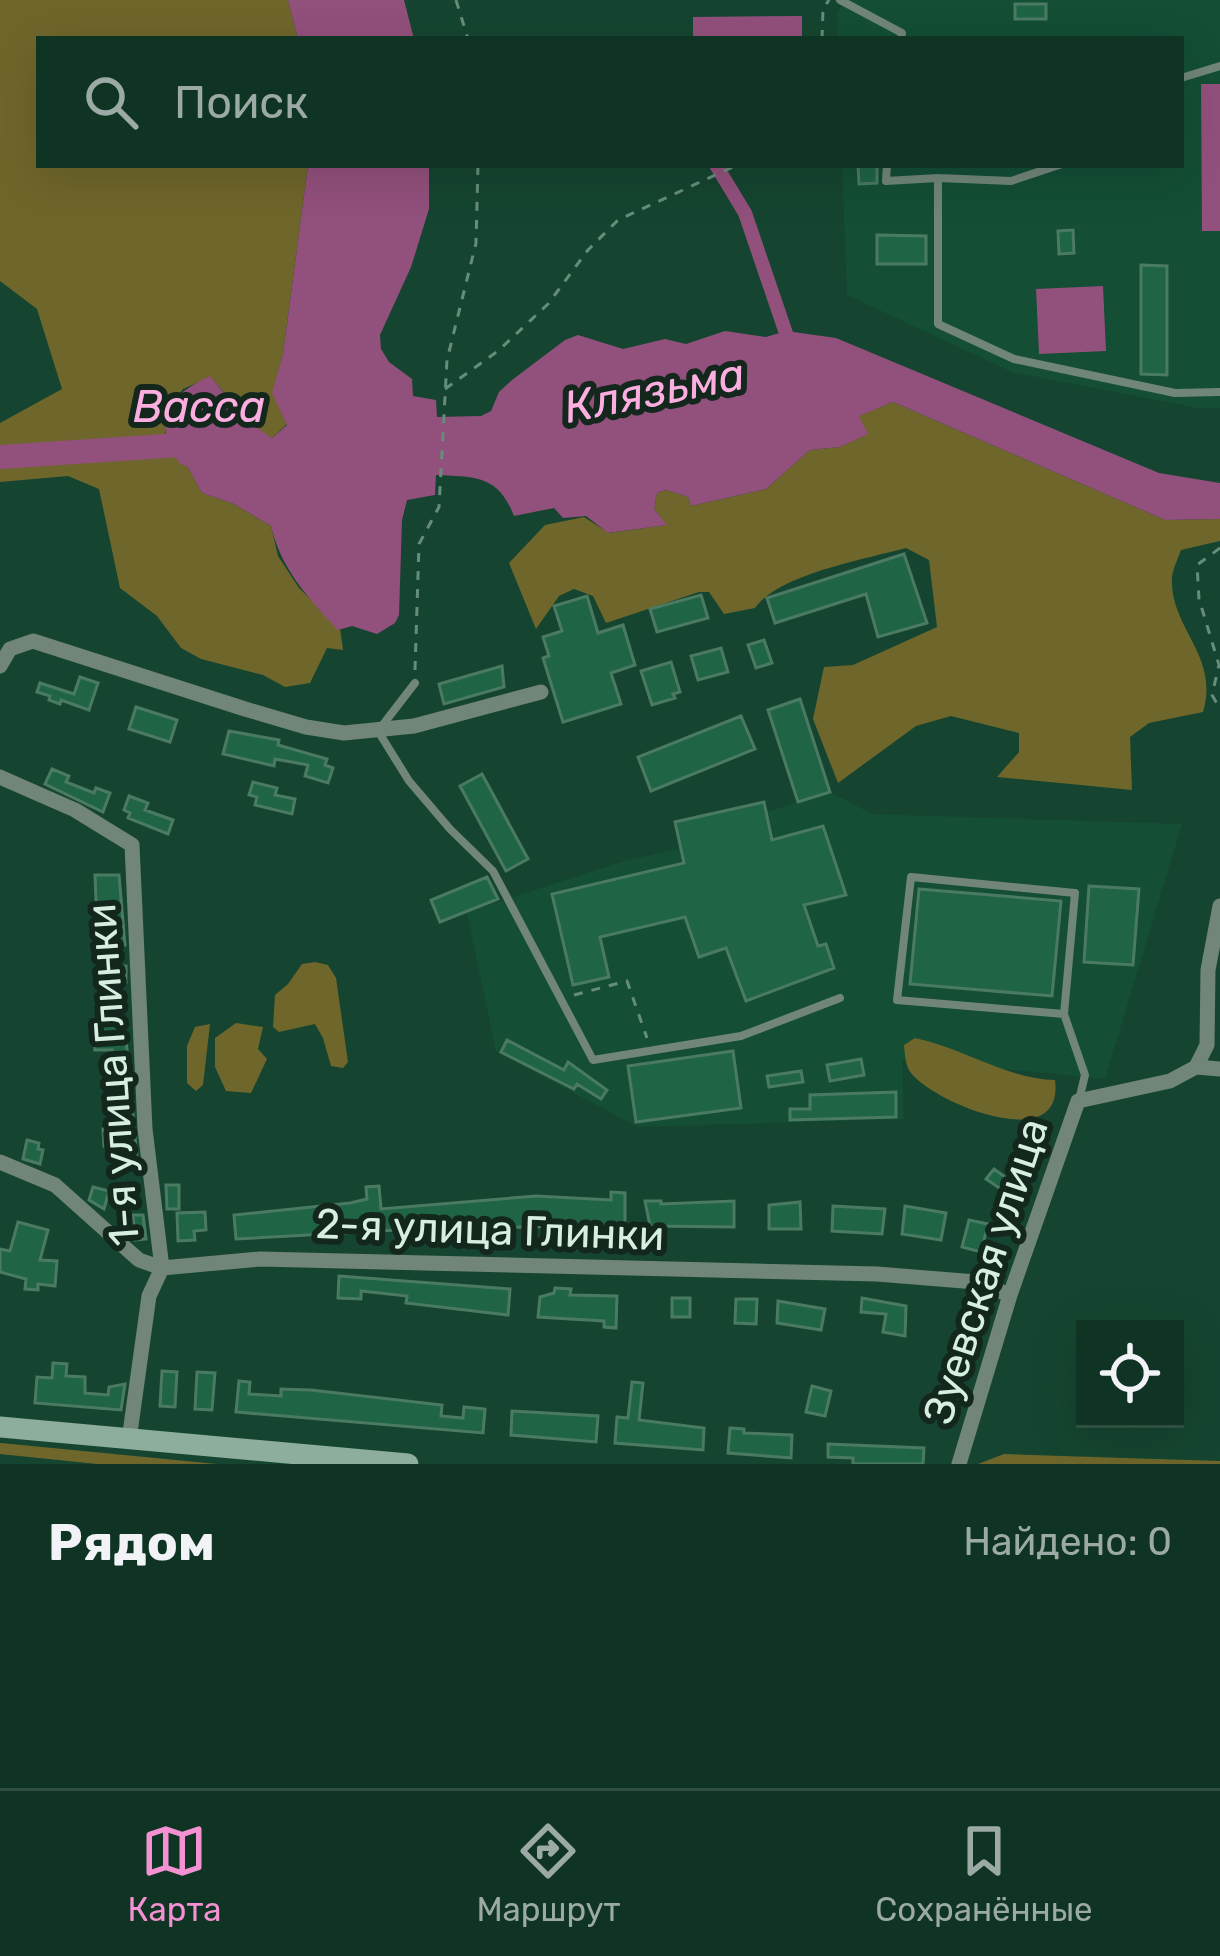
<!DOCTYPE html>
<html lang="ru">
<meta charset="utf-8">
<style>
body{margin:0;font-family:Rubik,sans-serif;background:#193c2c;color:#f1f3f6}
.controls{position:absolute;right:36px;bottom:36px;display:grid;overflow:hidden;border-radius:0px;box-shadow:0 12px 48px #0002}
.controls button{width:108px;height:108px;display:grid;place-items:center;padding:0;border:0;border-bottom:3px solid #304f41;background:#103424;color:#f1f3f6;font:60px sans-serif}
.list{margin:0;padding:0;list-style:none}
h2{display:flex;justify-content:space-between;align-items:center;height:156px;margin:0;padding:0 48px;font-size:51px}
h2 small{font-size:39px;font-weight:400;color:#9caaa6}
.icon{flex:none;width:66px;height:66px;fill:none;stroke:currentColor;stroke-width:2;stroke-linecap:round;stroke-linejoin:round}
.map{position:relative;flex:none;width:1220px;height:1464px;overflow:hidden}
.search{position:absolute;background:#103424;box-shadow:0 12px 48px #0002;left:36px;right:36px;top:36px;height:132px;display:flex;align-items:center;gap:30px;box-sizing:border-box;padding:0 42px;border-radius:0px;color:#9caaa6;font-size:45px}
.sheet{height:324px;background:#103424}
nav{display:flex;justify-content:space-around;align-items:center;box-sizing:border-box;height:168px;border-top:3px solid #304f41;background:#103424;font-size:33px;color:#9caaa6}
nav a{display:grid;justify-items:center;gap:6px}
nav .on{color:#f491d3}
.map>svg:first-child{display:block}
</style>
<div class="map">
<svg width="1220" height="1464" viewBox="0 0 1220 1464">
<rect width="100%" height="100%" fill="#154530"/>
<path fill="#134e35" d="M844,0H1220V408H1197L1012,372L847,295L842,165H1181V39H838L837,13Z
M830,792L872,814L1182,824L1105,1079L902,1059L904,1119L638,1127L496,1052L467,912L621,862L769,827L766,812Z"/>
<path fill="#6f662b" d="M0,0H288L298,39H39V165H308L283,354L273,393L287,424L272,438L261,433L210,377L183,389L164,417L166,443L187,466L202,493L234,504L271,526L278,556L299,588L340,628L343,650L327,648L310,683L285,687L263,675L201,659L181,648L157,616L120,588L99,489L68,476L0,482V423L62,389L37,309L0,281Z
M893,402L1165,520L1220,519V541L1181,550C1178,558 1173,569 1172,577C1169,628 1220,655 1203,712L1149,723L1130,737L1132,790L997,777L1019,752V733L951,716L916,726L838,783L813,719L824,667L853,665L937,627L929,560L906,548C866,559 779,574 755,608L724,614L709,592H699L606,623L593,596L574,589L559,596L536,629L509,563L545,525L584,517L609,533L666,525L654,509L657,493L666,490L688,497L691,506L766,489L810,450L840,447L867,434L858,416Z
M315,962L328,965L336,978L348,1062L343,1068L331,1066L323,1038L315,1024L279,1032L273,1027L275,995L288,984L302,964Z
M236,1023L263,1027L258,1049L267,1059L251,1093L226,1091L215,1067V1038Z
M210,1024L203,1085L196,1091L187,1083V1046L195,1027Z
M915,1038C964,1048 1006,1079 1055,1080C1065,1157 934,1103 911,1073C905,1065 905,1055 904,1045Z
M0,1443H1L217,1464H97L0,1454Z
M1004,1454L1220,1461V1464H978Z"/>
<path fill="#92507c" d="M288,0H404L414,39H298Z
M802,16V39H693V17Z
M1201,84H1220V231H1202Z
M308,165H429V209L411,267L380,335L381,349L389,362L412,379L413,396L436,400L437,417L481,416L491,411L499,392L512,380L565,340L578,335L623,349L665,339L686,344L725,331L766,337L786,331L836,338L1159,473L1220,483V519L1165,520L893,402L859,416L868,434L840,447L810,450L766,489L691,506L688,497L666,490L657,493L654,509L667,525L608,533L586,516L563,518L554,508L514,516C498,475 476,477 436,475L435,495L407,500L402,520L399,615L395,623L377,634L352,626L338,630C308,598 281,569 271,526L234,504L202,493L187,466L180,464C151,421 165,397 210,376L247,421L272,438L287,425L272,393L283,354Z
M1103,286L1106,351L1039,354L1036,289Z"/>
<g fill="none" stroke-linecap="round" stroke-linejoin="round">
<path stroke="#92507c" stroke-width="14" d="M716,165L745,213L791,348"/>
<path stroke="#92507c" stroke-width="24" d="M0,457L195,444"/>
</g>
<path fill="#206446" stroke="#4b7a62" stroke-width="3" d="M1015,4H1046V19H1015Z
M858,165H877V183L859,184Z
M1073,230L1074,253L1059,254L1058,231Z
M877,235L926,236V264H877Z
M1141,265L1167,266V375L1141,374Z
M904,554L927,623L878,637L866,594L775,623L767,598Z
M701,595L708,618L657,632L650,609Z
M587,596L598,633L623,625L635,665L611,673L621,704L563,722L543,658L549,656L543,637L562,631L554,606Z
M764,640L772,663L756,668L748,645Z
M721,648L728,672L698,680L691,656Z
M671,662L680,692L673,694L675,698L652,705L641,671Z
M502,666L504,687L444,704L439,684Z
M80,677L98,683L89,710L61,700L60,704L49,700L50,696L37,692L40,683L74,694Z
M800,699L830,792L798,802L768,710Z
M136,707L177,720L170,742L129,729Z
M741,716L755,749L651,791L638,757Z
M229,731L279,740L278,745L327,759L325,765L333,768L328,783L305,776L308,765L275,759L274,766L223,754Z
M52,769L69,776L66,782L94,793L96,788L110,793L103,812L45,784Z
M482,774L528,859L506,871L460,786Z
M253,782L277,788L275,795L295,799L292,814L255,805L257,797L249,795Z
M129,796L148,803L145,810L173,820L168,834L128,818L130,813L124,810Z
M764,802L772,840L823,826L846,895L804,905L818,946L826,944L834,968L746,1001L726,948L699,957L685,917L600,937L609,977L573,985L552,894L684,863L675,822Z
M95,875H119L125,945L110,946L108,926H97Z
M487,877L498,899L440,922L431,900Z
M1089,886L1139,889L1133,965L1084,962Z
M919,889L1061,901L1052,996L910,984Z
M126,966V982L109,983L108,977L99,978V967Z
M124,1018L138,1168H115V1145L104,1146L103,1129L118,1128V1082H113L112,1050H95L94,1019Z
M507,1040L564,1070L568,1062L607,1090L601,1099L577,1084L574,1089L558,1081L501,1052Z
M733,1051L741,1108L636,1122L628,1066Z
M861,1059L864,1075L830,1081L827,1065Z
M801,1071L803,1082L769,1087L767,1076Z
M896,1092V1117L790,1120V1109H810V1095Z
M27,1140L39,1143L38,1149L43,1150L40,1164L23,1159Z
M994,1169L1012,1182L1005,1192L986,1179Z
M166,1185H179V1209H167Z
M379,1186L381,1209L536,1196L611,1200V1192L625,1193V1226L433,1228L236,1239L234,1215L350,1203L367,1199L366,1187Z
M93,1187L109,1191L104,1209L89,1200Z
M645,1201H661V1204L734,1201V1227L650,1226Z
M800,1202L801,1229H769V1205Z
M833,1206L885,1209L882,1234L832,1231Z
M905,1206L946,1213L941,1240L902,1234Z
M205,1212L206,1230L194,1231L195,1240L178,1241L177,1213Z
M133,1215H143L146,1239L135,1240Z
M969,1220L988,1224L981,1252L962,1247Z
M18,1222L48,1230L40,1260L57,1261L55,1286L38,1284V1290L25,1289L26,1279L0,1272V1249L10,1251Z
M339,1276L510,1289L508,1315L406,1303L407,1296L361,1291V1299L338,1298Z
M555,1288L571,1289L570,1295L617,1296L616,1328L604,1327V1321L538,1317L540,1297L554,1293Z
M672,1298H690V1317H672Z
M862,1298L906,1306L905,1336L883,1332L886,1314L861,1312Z
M736,1299H757L756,1324L735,1323Z
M778,1301L825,1309L821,1330L777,1323Z
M53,1363L67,1364L66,1376L85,1377V1393L108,1395L109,1387L125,1384L121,1410L35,1403L37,1377L52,1378Z
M162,1371L177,1372L175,1407L160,1406Z
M197,1372L215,1373L212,1410L195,1409Z
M239,1381L250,1382L249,1394L281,1396V1389L311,1390L442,1405L441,1416L463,1418L464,1407L485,1409L483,1433L236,1412Z
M632,1382L643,1383L639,1420L704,1428L703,1450L615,1443L617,1417L628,1418Z
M812,1386L831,1391L825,1416L806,1412Z
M512,1411L598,1416L596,1442L511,1435Z
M730,1428L744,1429V1433L792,1435L791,1458L728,1453Z
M828,1444L924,1448L923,1464H853V1458L828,1457Z"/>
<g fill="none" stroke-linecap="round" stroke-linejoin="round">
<path stroke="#668d7b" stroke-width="3" stroke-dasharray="9 9" stroke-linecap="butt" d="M456,0L468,39
M822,39L823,9L829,0
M445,389L498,351L548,304L588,250L618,220L737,165
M1220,548L1197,565L1199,599L1219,665L1212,695L1220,709
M415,670L419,544L439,507L447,360L476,243L478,165
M574,995L627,981L647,1038"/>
<path stroke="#718579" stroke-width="8" d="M840,0L902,33L901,39
M1181,78L1220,66
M887,165L886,181L938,178V324L1014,359L1175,393L1220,392
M938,178L1011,181L1059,165
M415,683L378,731L409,781L450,829L493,871L593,1060L741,1036L840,998
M1064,1014L897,1000L911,877L1075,893L1064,1014L1085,1075L1079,1100"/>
<path stroke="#718579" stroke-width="15" d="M0,666L10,649L33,641L245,709L306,727L344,733L414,726L541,692
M0,777L75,810L132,845L145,1129L162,1268L149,1296L129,1440
M1196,1067L1220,1069
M0,1162L55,1185L139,1260L162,1268L260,1259L877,1274L976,1282L1010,1295
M959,1464L1010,1295L1078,1101L1170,1081L1196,1067L1207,1045L1208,970L1220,906"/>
<path stroke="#8dae9c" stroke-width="21" d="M0,1427L408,1464"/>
</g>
<g text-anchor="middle" stroke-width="12" stroke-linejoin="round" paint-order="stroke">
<g font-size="42" fill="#d6efe1" stroke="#13271d">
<text transform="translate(112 1075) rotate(-94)" y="15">1-я улица Глинки</text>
<text transform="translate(490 1229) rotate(2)" y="15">2-я улица Глинки</text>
<text transform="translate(985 1271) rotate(-72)" y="15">Зуевская улица</text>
</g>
<g font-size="45" font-style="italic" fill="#fbaedf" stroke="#13271d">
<text transform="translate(654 390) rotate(-11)" y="16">Клязьма</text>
<text x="199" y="422">Васса</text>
</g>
</g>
</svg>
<div class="controls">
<button><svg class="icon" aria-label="locate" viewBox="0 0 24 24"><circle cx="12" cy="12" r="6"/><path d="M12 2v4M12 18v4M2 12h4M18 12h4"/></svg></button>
</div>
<div class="search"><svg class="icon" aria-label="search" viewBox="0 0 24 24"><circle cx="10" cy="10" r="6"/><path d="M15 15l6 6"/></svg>Поиск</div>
</div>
<section class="sheet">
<h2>Рядом<small>Найдено: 0</small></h2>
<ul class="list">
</ul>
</section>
<nav>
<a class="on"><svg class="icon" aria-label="map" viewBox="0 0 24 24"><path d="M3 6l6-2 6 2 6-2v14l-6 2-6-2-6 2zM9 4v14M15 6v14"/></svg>Карта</a>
<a><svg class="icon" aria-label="directions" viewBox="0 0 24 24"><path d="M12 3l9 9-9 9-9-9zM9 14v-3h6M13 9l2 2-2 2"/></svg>Маршрут</a>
<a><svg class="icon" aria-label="saved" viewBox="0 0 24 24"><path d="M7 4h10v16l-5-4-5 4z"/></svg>Сохранённые</a>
</nav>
